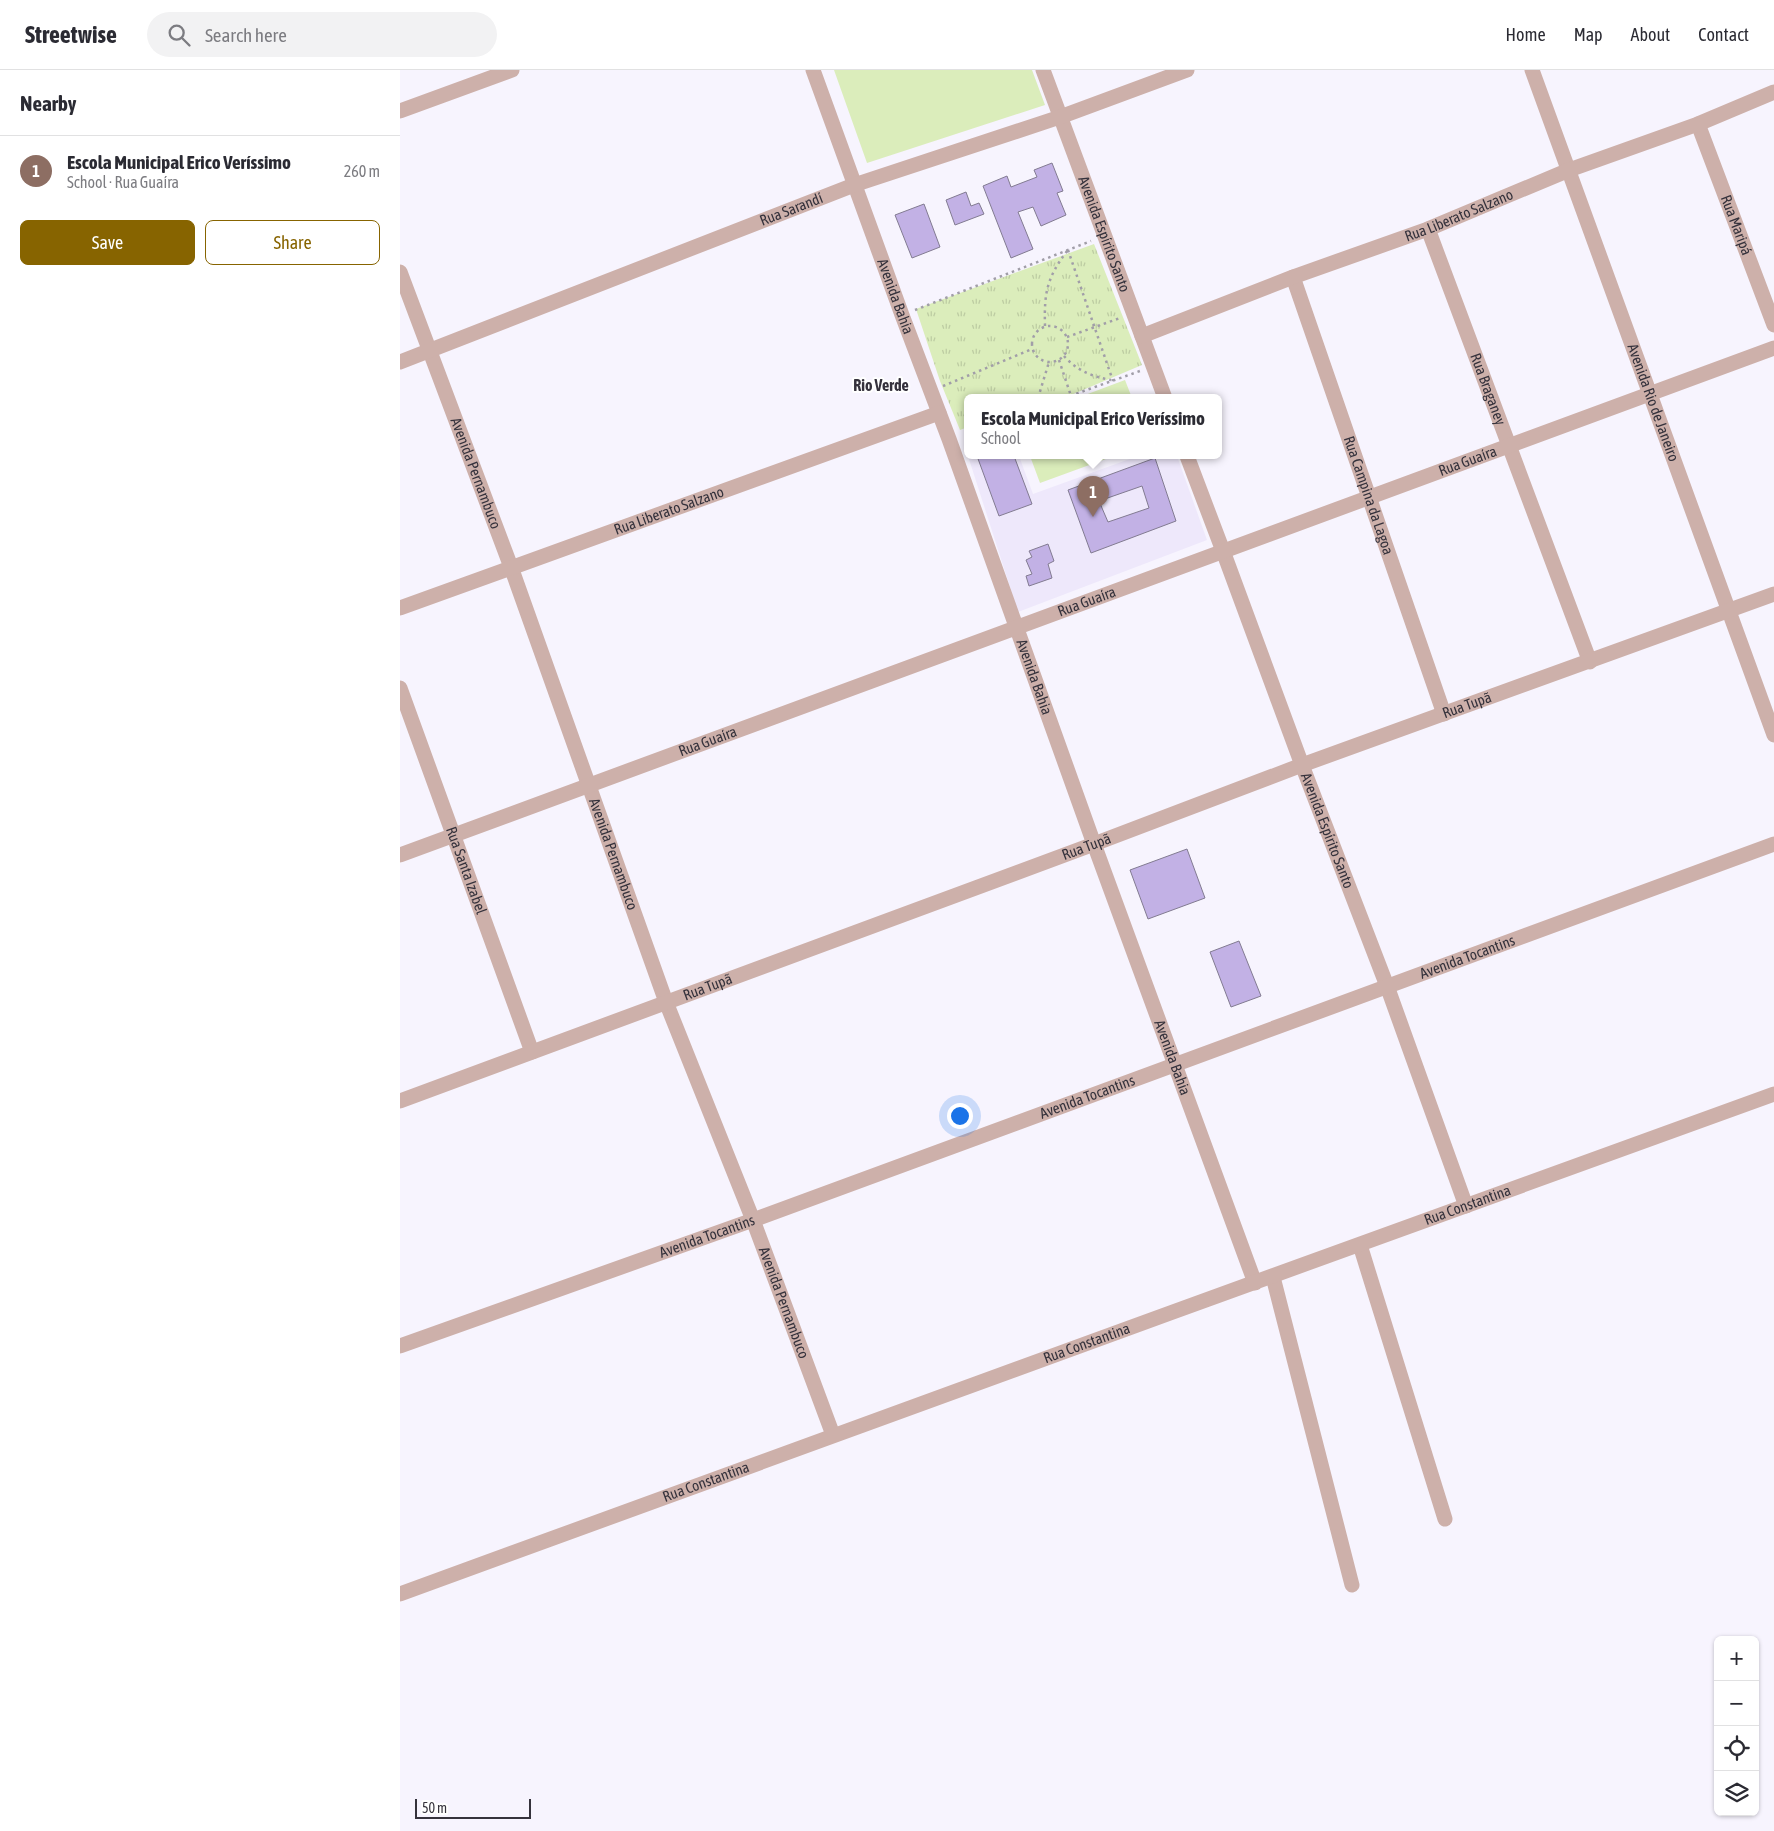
<!DOCTYPE html>
<meta charset="utf-8">
<style>
body{margin:0;font-family:"Asap Condensed",sans-serif;background:#f2f2f3;color:#2b2b33}
.controls{position:absolute;right:15px;bottom:15px;display:grid;overflow:hidden;border-radius:8px;box-shadow:0 1px 4px #0004}
.controls button{width:45px;height:45px;display:grid;place-items:center;padding:0;border:0;border-bottom:1px solid #e1e1e2;background:#fff;color:#2b2b33;font:25px sans-serif}
.scale{position:absolute;left:15px;bottom:12px;width:116px;box-sizing:border-box;padding-left:5px;border:2px solid #35323c;border-top:0;font-size:14px;line-height:18px;white-space:nowrap;color:#35323c;-webkit-text-stroke:4px #fff;paint-order:stroke}
.you{position:absolute;left:559px;top:1045px;width:18px;height:18px;margin:-12px;border:4px solid #fff;border-radius:50%;background:#1a73e8;box-shadow:0 0 0 8px #1a73e833}
.badge{display:grid;place-items:center;width:32px;height:32px;border-radius:50%;background:#876400;color:#fff;font-size:16px;font-weight:700}
.pin{position:absolute;translate:-50% -41px;filter:drop-shadow(0 1px 2px #0008)}
.pin::after{content:'';position:absolute;top:26px;width:18px;height:15px;background:inherit;clip-path:polygon(0 0,100% 0,50% 100%)}
.popup{position:absolute;left:564px;top:324px;width:258px;height:65px;box-sizing:border-box;display:grid;place-content:center;border-radius:8px;background:#fff;filter:drop-shadow(0 1px 4px #0005);font-size:16px;white-space:nowrap;color:#7c7c81}
.popup b{font-size:19px;color:#2b2b33}
.popup::after{content:'';position:absolute;left:50%;top:100%;margin-left:-10px;border:10px solid transparent;border-top-color:#fff}
.list{margin:0;padding:0;list-style:none}
h2{display:flex;justify-content:space-between;align-items:center;height:65px;margin:0;padding:0 20px;font-size:21px}
h2 small{font-size:16px;font-weight:400;color:#7c7c81}
.list li{display:grid;grid-template-columns:32px 1fr auto;gap:15px;align-items:center;box-sizing:border-box;height:70px;padding:0 20px;border-top:1px solid #e1e1e2}
.list b{display:block;font-size:19px;white-space:nowrap}
.list p{margin:0;font-size:16px;white-space:nowrap;color:#7c7c81}
.list em{font-size:16px;font-style:normal;color:#7c7c81}
.actions{display:flex;gap:10px;padding:15px 20px}
.actions a{flex:1;padding:11px 0;border:1px solid #876400;border-radius:8px;text-align:center;font-size:18px;color:#876400}
.actions .main{background:#876400;color:#fff}
.icon{flex:none;width:28px;height:28px;fill:none;stroke:currentColor;stroke-width:2;stroke-linecap:round;stroke-linejoin:round}
.map{position:relative;flex:none;width:1374px;height:1761px;overflow:hidden}
header{display:flex;align-items:center;gap:30px;box-sizing:border-box;height:70px;padding:0 25px;background:#fff;border-bottom:1px solid #e1e1e2}
header strong{font-size:24px}
nav{display:flex;gap:28px;margin-inline-start:auto;font-size:18px}
.search{width:350px;height:45px;background:#f2f2f3;display:flex;align-items:center;gap:12px;box-sizing:border-box;padding:0 18px;border-radius:28px;color:#7c7c81;font-size:19px}
main{display:flex}
aside{flex:1;background:#fff}
.map>svg:first-child{display:block}
</style>
<header>
<strong>Streetwise</strong>
<div class="search"><svg class="icon" aria-label="search" viewBox="0 0 24 24"><circle cx="10" cy="10" r="6"/><path d="M15 15l6 6"/></svg>Search here</div>
<nav><a>Home</a><a>Map</a><a>About</a><a>Contact</a></nav>
</header>
<main>
<aside>
<h2>Nearby<small></small></h2>
<ul class="list">
<li><span class="badge" style="background:#8d6e63">1</span><div><b>Escola Municipal Erico Veríssimo</b><p>School · Rua Guaíra</p></div><em>260 m</em></li>
</ul>
<div class="actions"><a class="main">Save</a><a>Share</a></div>
</aside>
<div class="map">
<svg width="1374" height="1761" viewBox="0 0 1374 1761">
<defs>
<pattern id="park-tufts" width="24" height="20" patternUnits="userSpaceOnUse" patternTransform="scale(1.25)"><rect width="24" height="20" fill="#dbedbb"/><path d="M3 7l-1-3M5 7V3M7 7l1-3M15 17l-1-3M17 17v-4M19 17l1-3" fill="none" stroke="#bdcca2"/></pattern>
</defs>
<rect width="100%" height="100%" fill="#f7f4fe"/>
<path fill="#eee8fb" d="M568,386H619L633,424L738,386H777L807,470L618,542Z"/>
<path fill="#dbedbb" d="M434,0H632L645,35L467,93Z
M725,310L732,328H677Z
M630,386H714L640,413Z"/>
<path fill="url(#park-tufts)" d="M694,174L742,295L664,328H568V357L560,360L540,311L516,239Z"/>
<path fill="#c2b1e5" stroke="#827b91" fill-rule="evenodd" d="M652,93L663,121L657,123L666,145L641,156L633,137L618,142L633,179L611,188L583,116L607,106L611,117L637,107L634,100Z
M566,122L571,136L579,133L584,144L555,155L546,130Z
M524,134L540,177L512,188L495,145Z
M577,386H614L632,434L599,446Z
M755,388L776,451L691,483L668,420ZM742,416L749,438L708,452L699,431Z
M648,474L654,491L648,494L652,508L629,516L626,506L632,504L626,490L632,487L629,481Z
M787,779L805,828L748,849L730,800Z
M839,871L861,926L831,937L810,882Z"/>
<g fill="none" stroke-linecap="round" stroke-linejoin="round">
<path stroke="#a19ea8" stroke-width="2.5" stroke-dasharray="2.5 4" stroke-linecap="butt" d="M668,180L713,311
M515,240L691,171
M632 274a18 18 0 1 1 36 0a18 18 0 1 1-36 0Z
M645,256C644,222 647,208 667,181
M667,267L720,248
M664,286C676,300 693,307 711,310
M659,290L671,326
M543,316L632,279
M638,328L649,292
M664,328L740,301"/>
<g stroke="#cdb0aa" stroke-width="15">
<path id="s1" d="M413,0L502,245L549,369L694,774L855,1213"/>
<path id="s2" d="M643,0L765,328"/>
<path id="s3" d="M1132,0L1374,665"/>
<path d="M0,41L112,0"/>
<path id="s4" d="M1298,54L1374,255"/>
<path id="s5" d="M1028,159L1190,592"/>
<path id="s6" d="M0,202L111,497L266,932L353,1150L433,1365"/>
<path id="s7" d="M893,207L1044,644"/>
<path id="s8" d="M742,266L893,207L1028,159L1169,100L1298,54L1374,22"/>
<path id="s9" d="M0,292L454,115L660,47L787,0"/>
<path id="s10" d="M787,386L823,481L902,695L987,916L1066,1136"/>
<path id="s11" d="M0,538L539,343"/>
<path id="s12" d="M0,618L132,982"/>
<path id="s13" d="M0,785L1374,278"/>
<path id="s14" d="M0,1031L694,774L902,695L1374,524"/>
<path d="M960,1175L1045,1449"/>
<path d="M873,1207L952,1515"/>
<path id="s15" d="M0,1276L353,1150L1374,774"/>
<path id="s16" d="M0,1524C457,1356 916,1190 1374,1024"/>
</g>
</g>
<g text-anchor="middle" stroke-width="4" stroke-linejoin="round" paint-order="stroke">
<g font-size="15" fill="#35323c" stroke="#fff">
<text dy="5" stroke="none"><textPath href="#s9" startOffset="420">Rua Sarandí</textPath></text>
<text dy="5" stroke="none"><textPath href="#s8" startOffset="339">Rua Liberato Salzano</textPath></text>
<text dy="5" stroke="none"><textPath href="#s4" startOffset="108">Rua Maripá</textPath></text>
<text dy="5" stroke="none"><textPath href="#s2" startOffset="175">Avenida Espírito Santo</textPath></text>
<text dy="5" stroke="none"><textPath href="#s1" startOffset="241">Avenida Bahia</textPath></text>
<text dy="5" stroke="none"><textPath href="#s5" startOffset="171">Rua Braganey</textPath></text>
<text dy="5" stroke="none"><textPath href="#s3" startOffset="354">Avenida Rio de Janeiro</textPath></text>
<text dy="5" stroke="none"><textPath href="#s13" startOffset="1138">Rua Guaíra</textPath></text>
<text dy="5" stroke="none"><textPath href="#s6" startOffset="215">Avenida Pernambuco</textPath></text>
<text dy="5" stroke="none"><textPath href="#s7" startOffset="231">Rua Campina da Lagoa</textPath></text>
<text dy="5" stroke="none"><textPath href="#s11" startOffset="286">Rua Liberato Salzano</textPath></text>
<text dy="5" stroke="none"><textPath href="#s13" startOffset="732">Rua Guaíra</textPath></text>
<text dy="5" stroke="none"><textPath href="#s1" startOffset="646">Avenida Bahia</textPath></text>
<text dy="5" stroke="none"><textPath href="#s14" startOffset="1138">Rua Tupã</textPath></text>
<text dy="5" stroke="none"><textPath href="#s13" startOffset="328">Rua Guaíra</textPath></text>
<text dy="5" stroke="none"><textPath href="#s10" startOffset="400">Avenida Espírito Santo</textPath></text>
<text dy="5" stroke="none"><textPath href="#s14" startOffset="732">Rua Tupã</textPath></text>
<text dy="5" stroke="none"><textPath href="#s6" startOffset="620">Avenida Pernambuco</textPath></text>
<text dy="5" stroke="none"><textPath href="#s12" startOffset="194">Rua Santa Izabel</textPath></text>
<text dy="5" stroke="none"><textPath href="#s15" startOffset="1136">Avenida Tocantins</textPath></text>
<text dy="5" stroke="none"><textPath href="#s14" startOffset="328">Rua Tupã</textPath></text>
<text dy="5" stroke="none"><textPath href="#s1" startOffset="1051">Avenida Bahia</textPath></text>
<text dy="5" stroke="none"><textPath href="#s15" startOffset="731">Avenida Tocantins</textPath></text>
<text dy="5" stroke="none"><textPath href="#s16" startOffset="1136">Rua Constantina</textPath></text>
<text dy="5" stroke="none"><textPath href="#s15" startOffset="326">Avenida Tocantins</textPath></text>
<text dy="5" stroke="none"><textPath href="#s6" startOffset="1100">Avenida Pernambuco</textPath></text>
<text dy="5" stroke="none"><textPath href="#s16" startOffset="731">Rua Constantina</textPath></text>
<text dy="5" stroke="none"><textPath href="#s16" startOffset="326">Rua Constantina</textPath></text>
</g>
<g font-size="16" font-weight="bold" fill="#35323c" stroke="#fff">
<text x="481" y="321">Rio Verde</text>
</g>
</g>
</svg>
<div class="controls">
<button>+</button>
<button>−</button>
<button><svg class="icon" aria-label="locate" viewBox="0 0 24 24"><circle cx="12" cy="12" r="6"/><path d="M12 2v4M12 18v4M2 12h4M18 12h4"/></svg></button>
<button><svg class="icon" aria-label="layers" viewBox="0 0 24 24"><path d="M12 4l9 5-9 5-9-5zM3 14l9 5 9-5"/></svg></button>
</div>
<div class="scale">50 m</div>
<div class="you"></div>
<div class="pin badge" style="left:693px;top:447px;background:#8d6e63">1</div>
<div class="popup"><b>Escola Municipal Erico Veríssimo</b>School</div>
</div>
</main>
